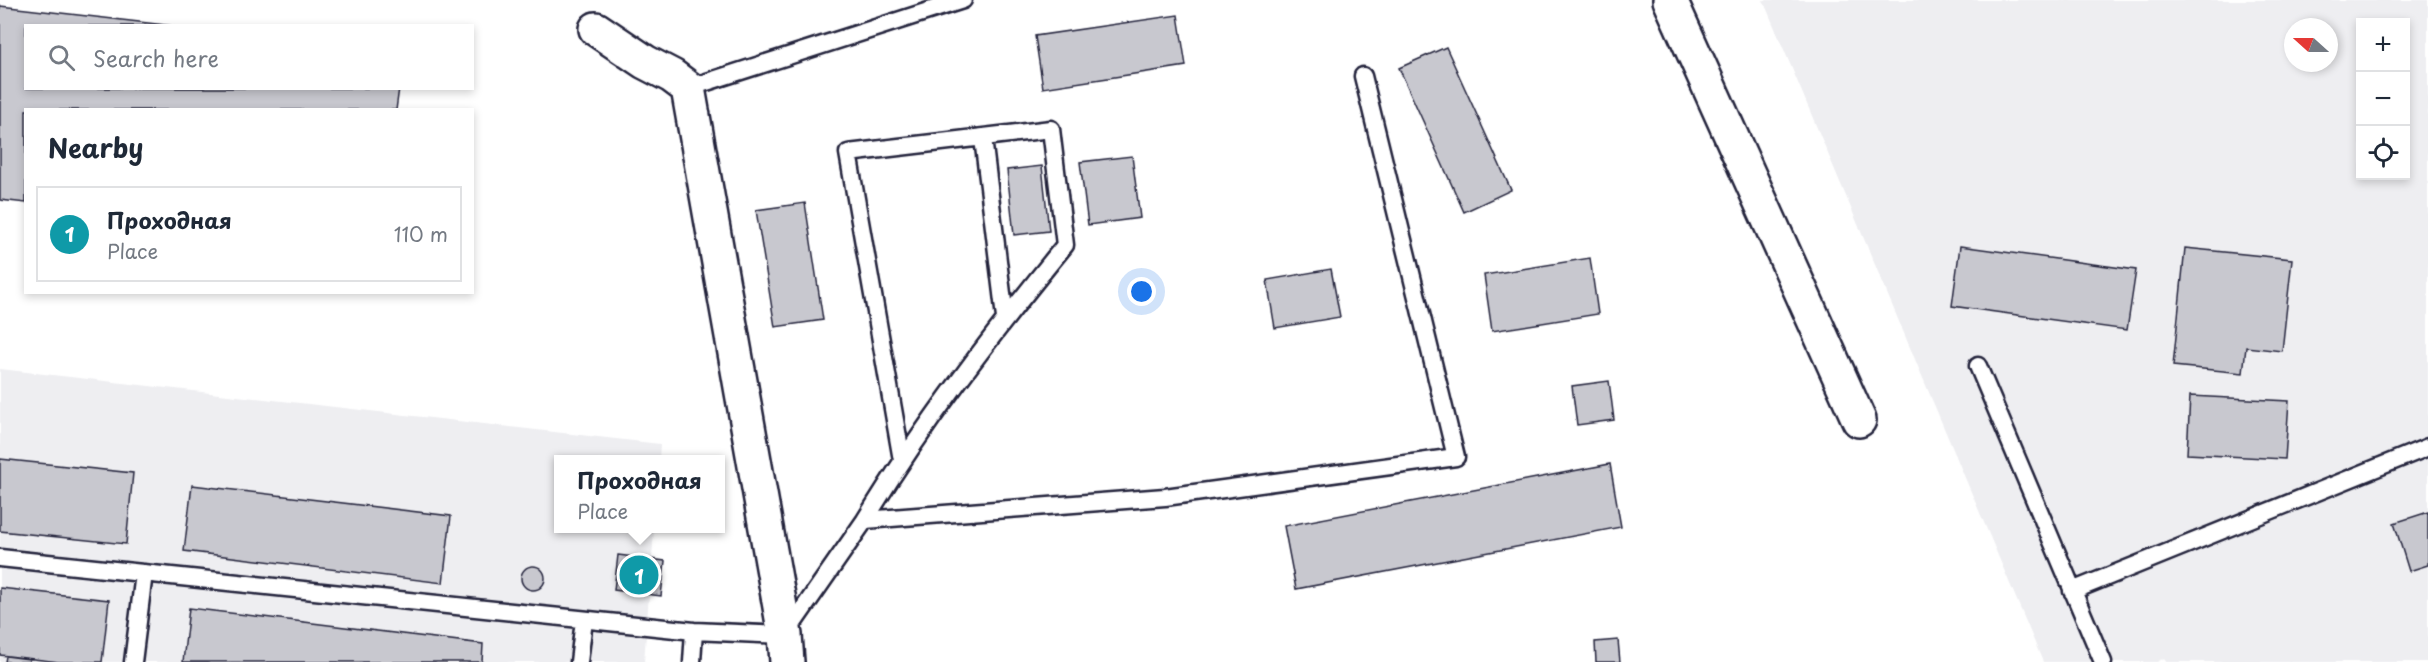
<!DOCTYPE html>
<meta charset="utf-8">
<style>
body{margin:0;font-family:"Playpen Sans",sans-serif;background:#f2f2f3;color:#1f2937}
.controls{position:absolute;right:18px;top:18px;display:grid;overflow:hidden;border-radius:0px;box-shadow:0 3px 9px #0003}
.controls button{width:54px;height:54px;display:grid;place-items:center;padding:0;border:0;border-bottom:2px solid #e0e1e3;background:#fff;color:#1f2937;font:30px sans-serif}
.compass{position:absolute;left:2284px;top:18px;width:54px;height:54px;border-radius:50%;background:#fff;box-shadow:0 3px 9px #0003;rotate:291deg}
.you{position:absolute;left:1142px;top:292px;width:21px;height:21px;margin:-15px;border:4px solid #fff;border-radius:50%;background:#1a73e8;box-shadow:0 0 0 9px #1a73e833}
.badge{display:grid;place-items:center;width:39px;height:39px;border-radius:50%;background:#0b8043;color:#fff;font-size:20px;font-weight:700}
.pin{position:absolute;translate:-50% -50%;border:3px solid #fff;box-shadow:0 2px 6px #0006}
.popup{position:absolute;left:554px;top:455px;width:171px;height:78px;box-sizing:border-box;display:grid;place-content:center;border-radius:0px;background:#fff;filter:drop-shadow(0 2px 4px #0005);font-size:20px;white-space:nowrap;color:#747a83}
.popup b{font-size:22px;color:#1f2937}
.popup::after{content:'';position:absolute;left:50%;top:100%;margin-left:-12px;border:12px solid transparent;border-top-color:#fff}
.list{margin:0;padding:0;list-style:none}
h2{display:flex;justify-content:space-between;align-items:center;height:78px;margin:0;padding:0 24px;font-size:26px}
h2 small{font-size:20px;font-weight:400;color:#747a83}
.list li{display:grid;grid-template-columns:39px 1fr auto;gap:18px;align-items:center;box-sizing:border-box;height:96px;margin:0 12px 12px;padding:0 12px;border:2px solid #e0e1e3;border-radius:0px}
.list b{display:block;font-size:22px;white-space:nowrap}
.list p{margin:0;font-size:20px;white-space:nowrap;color:#747a83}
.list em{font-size:20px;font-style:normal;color:#747a83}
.icon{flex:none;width:33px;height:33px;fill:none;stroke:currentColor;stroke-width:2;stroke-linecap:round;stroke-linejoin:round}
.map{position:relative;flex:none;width:2428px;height:662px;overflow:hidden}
.search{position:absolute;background:#fff;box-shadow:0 3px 9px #0003;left:24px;top:24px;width:450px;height:66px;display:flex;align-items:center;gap:15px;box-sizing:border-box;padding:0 21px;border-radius:0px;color:#747a83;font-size:22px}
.panel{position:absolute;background:#fff;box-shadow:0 3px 9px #0003;left:24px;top:108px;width:450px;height:186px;border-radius:0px}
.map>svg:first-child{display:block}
</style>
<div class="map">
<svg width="2428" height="662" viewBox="0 0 2428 662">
<rect width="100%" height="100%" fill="#fff"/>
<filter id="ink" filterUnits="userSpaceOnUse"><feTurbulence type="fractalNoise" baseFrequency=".0167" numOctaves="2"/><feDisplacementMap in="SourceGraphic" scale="12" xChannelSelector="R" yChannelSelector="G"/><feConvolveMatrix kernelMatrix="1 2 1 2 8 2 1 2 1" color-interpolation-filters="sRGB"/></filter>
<g filter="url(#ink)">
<path fill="#eeeef1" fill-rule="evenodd" d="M1763,0H2428V662H2166L2164,658L2157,662H2043ZM2360,22H2406V176H2360ZM2293,27H2329V63H2293Z
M0,369L660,444L659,459L558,460V528L654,529L652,559L665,561L661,596L649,595L644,662H0Z"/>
<path fill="#c8c8cf" stroke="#22223b" stroke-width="1.5" d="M0,6L174,26H26V88H399L396,110H26V203L0,200Z
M1178,15L1186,66L1043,88L1035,36Z
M1446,47L1511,190L1464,212L1399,68Z
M1132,156L1140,218L1088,225L1080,162Z
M1042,166L1049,231L1014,235L1007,170Z
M805,203L823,320L775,327L756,210Z
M1960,246L2136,270L2127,330L1952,306Z
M2185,248L2292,259L2282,351L2246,347L2243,373L2173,366Z
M1590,258L1598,314L1492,331L1484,275Z
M1331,269L1340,317L1275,328L1267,280Z
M1609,381L1614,420L1577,425L1572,386Z
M2190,396L2289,401L2285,459L2187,454Z
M0,459L133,473L126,544L0,531Z
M1610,464L1621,527L1296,589L1284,526Z
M192,485L451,516L443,583L184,551Z
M2428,512V565L2409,571L2394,523Z
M618,555L665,561L661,596L614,590Z
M521 578a12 12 0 1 1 24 0a12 12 0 1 1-24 0Z
M0,588L109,600L102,662H59L0,655Z
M189,608L483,644L482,662H183Z
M1618,640L1620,662H1596L1595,642Z
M6,656L29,659V662H5Z"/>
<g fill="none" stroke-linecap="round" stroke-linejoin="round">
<defs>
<path id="service" d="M688,88L963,0
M983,138L1005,318
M1978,366L2103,662
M865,520C924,423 993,333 1065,245L1051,129L848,153L902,460
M0,558L694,631L785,635L865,520L1165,497L1456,457L1363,76
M2072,591L2428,447
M133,662L144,573
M579,662L584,620
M692,662L694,631"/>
<path id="minor" d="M1670,0L1859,420
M596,29L645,62L672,76L688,88L785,635L787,662"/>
</defs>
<use href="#service" stroke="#22223b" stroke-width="21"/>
<use href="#minor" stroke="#22223b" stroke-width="38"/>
<use href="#service" stroke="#fff" stroke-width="16"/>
<use href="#minor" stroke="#fff" stroke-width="33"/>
</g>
</g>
</svg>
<div class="controls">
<button>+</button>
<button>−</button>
<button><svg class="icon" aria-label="locate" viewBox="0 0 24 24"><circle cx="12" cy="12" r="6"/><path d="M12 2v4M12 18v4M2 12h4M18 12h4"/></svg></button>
</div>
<svg class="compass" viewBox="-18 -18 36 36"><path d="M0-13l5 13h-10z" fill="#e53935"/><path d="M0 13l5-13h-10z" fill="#747a83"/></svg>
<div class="you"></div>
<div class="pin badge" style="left:639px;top:575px;background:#0f9aa8">1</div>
<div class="popup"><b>Проходная</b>Place</div>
<div class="search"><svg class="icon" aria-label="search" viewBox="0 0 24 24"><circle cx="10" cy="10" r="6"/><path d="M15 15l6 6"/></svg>Search here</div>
<section class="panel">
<h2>Nearby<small></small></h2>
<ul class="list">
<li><span class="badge" style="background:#0f9aa8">1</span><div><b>Проходная</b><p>Place</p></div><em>110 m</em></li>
</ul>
</section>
</div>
